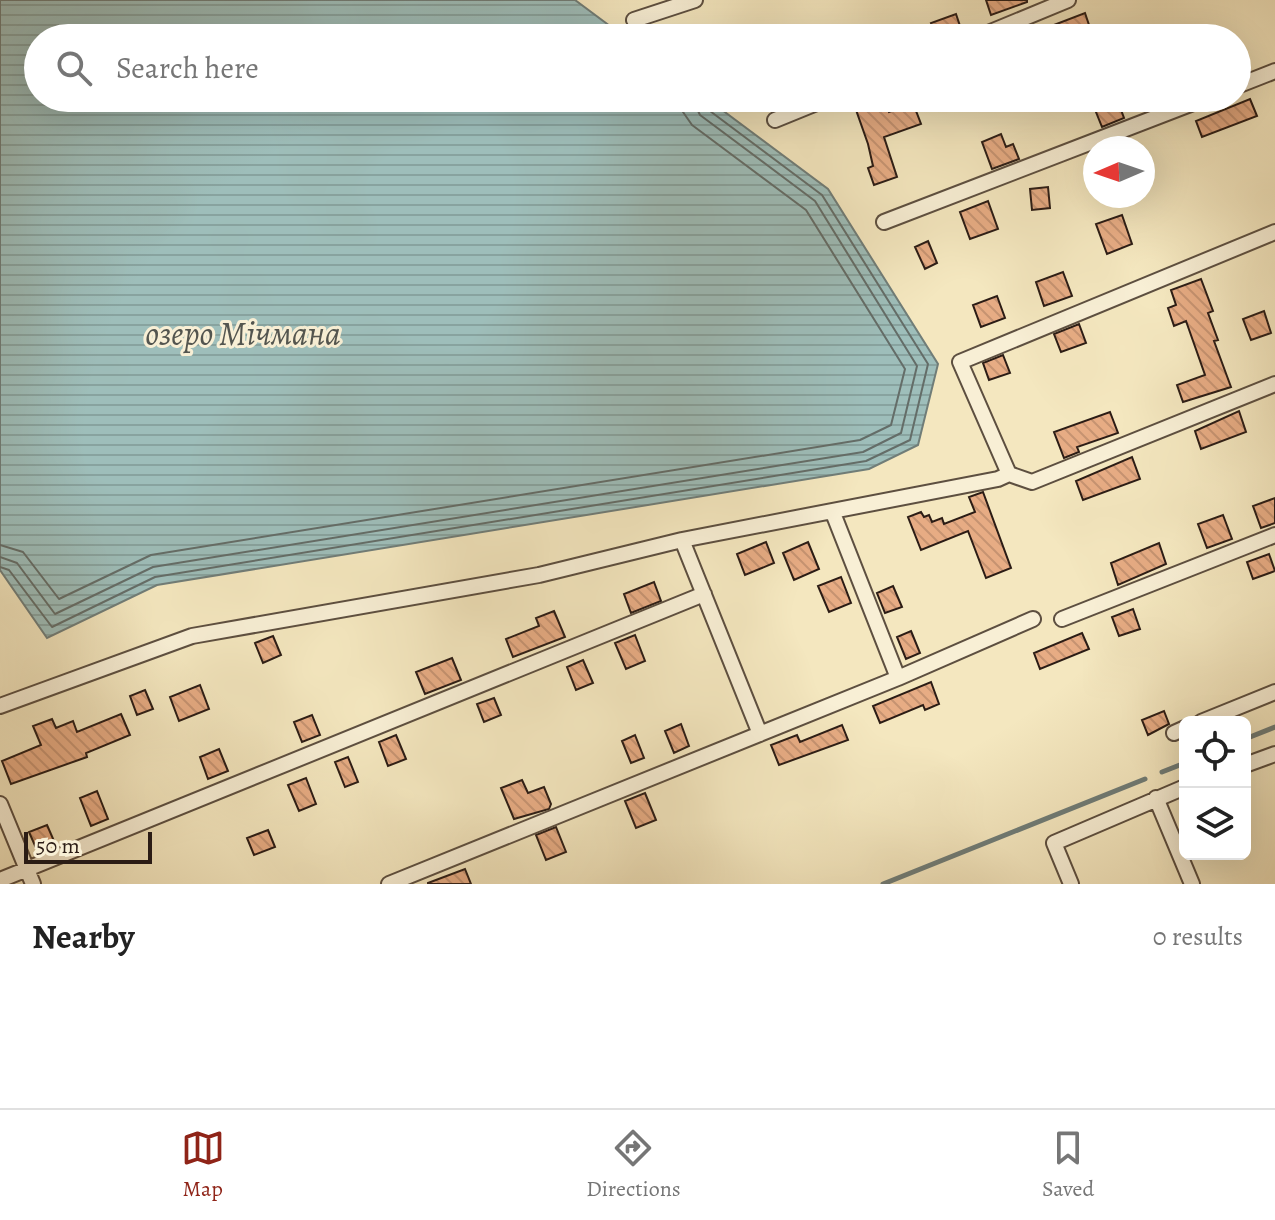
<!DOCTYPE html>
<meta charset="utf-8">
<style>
body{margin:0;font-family:Alegreya,serif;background:#f6f6f6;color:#222}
.controls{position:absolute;right:24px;bottom:24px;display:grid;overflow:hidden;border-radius:12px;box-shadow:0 8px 32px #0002}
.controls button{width:72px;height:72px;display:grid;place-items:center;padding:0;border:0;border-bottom:2px solid #e0e0e0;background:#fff;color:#222;font:40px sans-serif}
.compass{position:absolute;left:1083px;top:136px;width:72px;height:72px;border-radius:50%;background:#fff;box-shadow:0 8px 32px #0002;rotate:268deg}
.scale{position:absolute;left:24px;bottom:20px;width:128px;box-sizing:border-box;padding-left:8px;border:4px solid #2b1c15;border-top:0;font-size:22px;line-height:28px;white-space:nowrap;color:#2b1c15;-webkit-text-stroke:6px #f8efd5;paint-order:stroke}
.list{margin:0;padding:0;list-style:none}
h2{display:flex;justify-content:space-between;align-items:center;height:104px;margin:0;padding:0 32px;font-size:34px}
h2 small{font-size:26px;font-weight:400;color:#767676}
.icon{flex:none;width:44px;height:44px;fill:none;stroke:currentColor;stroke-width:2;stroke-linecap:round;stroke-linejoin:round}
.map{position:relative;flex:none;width:1275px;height:884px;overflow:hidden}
.search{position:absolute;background:#fff;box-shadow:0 8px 32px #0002;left:24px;right:24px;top:24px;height:88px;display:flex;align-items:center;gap:20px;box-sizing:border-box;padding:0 28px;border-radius:44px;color:#767676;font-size:30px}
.sheet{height:224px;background:#fff}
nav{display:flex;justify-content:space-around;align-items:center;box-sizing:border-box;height:112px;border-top:2px solid #e0e0e0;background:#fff;font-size:22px;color:#767676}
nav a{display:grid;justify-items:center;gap:4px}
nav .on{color:#8f2418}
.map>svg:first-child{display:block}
</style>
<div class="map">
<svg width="1275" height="884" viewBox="0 0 1275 884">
<defs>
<pattern id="water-rules" width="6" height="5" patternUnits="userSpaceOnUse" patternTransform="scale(2)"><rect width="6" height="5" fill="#9ebeba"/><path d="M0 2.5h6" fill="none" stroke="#88a39f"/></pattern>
<pattern id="building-back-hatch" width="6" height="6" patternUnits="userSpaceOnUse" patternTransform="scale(2)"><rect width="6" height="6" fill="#e7ac84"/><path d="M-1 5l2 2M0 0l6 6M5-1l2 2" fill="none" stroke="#c69371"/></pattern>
</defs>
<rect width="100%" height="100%" fill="#f4e7bf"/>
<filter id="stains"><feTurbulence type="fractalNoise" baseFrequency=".0025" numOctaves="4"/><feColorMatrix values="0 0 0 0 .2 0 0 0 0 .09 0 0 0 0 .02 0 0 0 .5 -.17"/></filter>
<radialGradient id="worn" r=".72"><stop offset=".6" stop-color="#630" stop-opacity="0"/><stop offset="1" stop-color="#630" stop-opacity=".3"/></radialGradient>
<path fill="url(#water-rules)" stroke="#707d78" stroke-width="2" d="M0,0H575L626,38H38V98H706L828,189L938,364L918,445L869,469L157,585L47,638L0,570Z"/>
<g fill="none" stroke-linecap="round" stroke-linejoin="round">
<path stroke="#646d68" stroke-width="2" d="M0,545L23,552L59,599L151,555L860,440L891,425L905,369L806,210L692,125L683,112L680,98
M0,557L17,563L55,614L153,567L863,452L901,433L917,366L815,201L700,115L692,98
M0,567L9,570L52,627L155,577L866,461L910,440L928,364L822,195L706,108L703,98"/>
<path stroke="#707d78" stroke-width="5" d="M1245,739L1275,727
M1162,772L1185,763
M883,884L1145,779"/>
</g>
<path fill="url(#building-back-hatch)" stroke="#2b1c15" stroke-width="2" d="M986,0H1027V2L991,15Z
M1085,13L1089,25L1053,38H1020Z
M956,14L961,29L937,38L931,23Z
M880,98H884L889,112L913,103L921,124L884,137L897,177L874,185L868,168L873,166L868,144L855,107Z
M1117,99L1124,118L1102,127L1094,107Z
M1250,99L1257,116L1202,137L1196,121Z
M1001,134L1006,147L1013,144L1019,159L992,169L982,142Z
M1048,187L1050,208L1032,210L1030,189Z
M988,201L998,229L970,239L960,212Z
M1122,215L1132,244L1107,254L1096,224Z
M928,241L937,263L925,269L915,247Z
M1063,272L1072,296L1044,306L1036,282Z
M1201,279L1213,311L1208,313L1218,340L1214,341L1231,387L1183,402L1177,385L1205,375L1186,321L1174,326L1168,308L1176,305L1171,290Z
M997,296L1005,318L981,327L973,305Z
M1264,311L1271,333L1251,340L1243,319Z
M1079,324L1086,343L1061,352L1054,334Z
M1003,355L1010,373L989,380L983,363Z
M1239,411L1246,432L1201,449L1195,431Z
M1110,412L1118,433L1077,447L1079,452L1064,458L1054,432Z
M1132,457L1140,479L1083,500L1076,481Z
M983,492L1011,568L986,578L968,531L921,550L908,517L921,512L924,517L929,515L932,522L942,518L944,524L975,512L969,497Z
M1275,498V523L1261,528L1253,506Z
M1223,515L1232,539L1207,548L1198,524Z
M766,542L774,563L745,575L737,554Z
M808,542L819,569L794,580L783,553Z
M1159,543L1166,564L1118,585L1111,563Z
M1269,554L1275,571L1253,579L1247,562Z
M841,577L851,603L829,612L818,586Z
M654,582L661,601L631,613L624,594Z
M893,586L902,607L885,613L877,593Z
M1133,609L1140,629L1119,636L1112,617Z
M554,611L565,637L513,657L506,639L539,626L536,618Z
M911,631L920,653L906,659L897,637Z
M1082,633L1089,649L1040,669L1034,653Z
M635,635L645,661L626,669L615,643Z
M273,636L281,655L263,663L255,643Z
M452,658L461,680L425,694L416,672Z
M583,660L593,683L576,690L567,667Z
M931,682L939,704L925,710L923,705L880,723L873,706Z
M200,685L209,709L179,721L170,697Z
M145,690L153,709L137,715L130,696Z
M494,698L501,715L484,722L477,704Z
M1164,711L1169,724L1148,735L1142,720Z
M121,714L130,735L86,753L87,757L11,784L2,761L41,745L33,726L52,719L56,728L73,721L77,732Z
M312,715L320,735L302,742L294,722Z
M681,724L689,746L674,753L665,731Z
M842,725L848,740L779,765L771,745L797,735L800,742Z
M396,735L406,759L388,766L379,742Z
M635,735L644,758L631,763L622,741Z
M219,749L228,771L208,779L200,757Z
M348,757L358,782L345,787L335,762Z
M306,778L316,804L299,811L288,785Z
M522,780L528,793L544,787L551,804L549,809L514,819L501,788Z
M97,791L108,819L91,826L80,798Z
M645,793L656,820L636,828L625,801Z
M47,825L54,841L36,848L29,832Z
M556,827L566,852L546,860L536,835Z
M268,830L275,847L254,855L247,838Z
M465,869L471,884H428V883Z"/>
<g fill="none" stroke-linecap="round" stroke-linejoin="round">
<defs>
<path id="minor" d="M634,20L695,0
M976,38L1068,0
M1237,86L1275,71
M775,120L829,98
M884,222L1206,98
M1009,474L960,362L1275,232
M833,513L898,678
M682,540L760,734
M1062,619L1275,535
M0,706L192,636L539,575L682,540L998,479L1009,474L1032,482L1275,384
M1201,722L1275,692
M1174,733L1185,728
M1245,765L1275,754
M1156,798L1192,884
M0,804L33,884
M0,880L704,594
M389,884L898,678L1033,619
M1071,884L1054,843L1185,787"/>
</defs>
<use href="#minor" stroke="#5d4f40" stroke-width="18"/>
<use href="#minor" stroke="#f8efd5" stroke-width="14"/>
</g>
<g text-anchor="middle" stroke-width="6" stroke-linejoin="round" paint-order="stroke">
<g font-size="34" font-style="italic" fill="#53554f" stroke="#f8efd5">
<text x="243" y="345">озеро Мічмана</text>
</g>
</g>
<rect width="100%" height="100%" filter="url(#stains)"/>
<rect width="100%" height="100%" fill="url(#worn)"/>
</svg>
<div class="controls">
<button><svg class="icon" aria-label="locate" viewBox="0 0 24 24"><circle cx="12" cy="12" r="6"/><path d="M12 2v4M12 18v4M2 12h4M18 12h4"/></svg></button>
<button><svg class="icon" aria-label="layers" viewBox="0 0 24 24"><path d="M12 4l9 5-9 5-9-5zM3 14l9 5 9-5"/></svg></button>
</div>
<svg class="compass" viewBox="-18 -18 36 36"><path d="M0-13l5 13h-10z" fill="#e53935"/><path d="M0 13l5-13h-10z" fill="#767676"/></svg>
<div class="scale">50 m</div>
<div class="search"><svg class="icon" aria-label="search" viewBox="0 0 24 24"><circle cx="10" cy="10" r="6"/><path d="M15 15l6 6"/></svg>Search here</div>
</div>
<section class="sheet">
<h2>Nearby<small>0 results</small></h2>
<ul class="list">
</ul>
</section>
<nav>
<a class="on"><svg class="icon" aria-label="map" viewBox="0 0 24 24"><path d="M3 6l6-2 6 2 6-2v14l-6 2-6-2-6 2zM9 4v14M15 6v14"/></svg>Map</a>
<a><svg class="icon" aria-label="directions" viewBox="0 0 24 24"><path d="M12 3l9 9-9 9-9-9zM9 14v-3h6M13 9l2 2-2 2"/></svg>Directions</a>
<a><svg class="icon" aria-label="saved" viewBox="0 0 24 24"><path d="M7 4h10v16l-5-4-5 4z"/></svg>Saved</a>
</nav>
